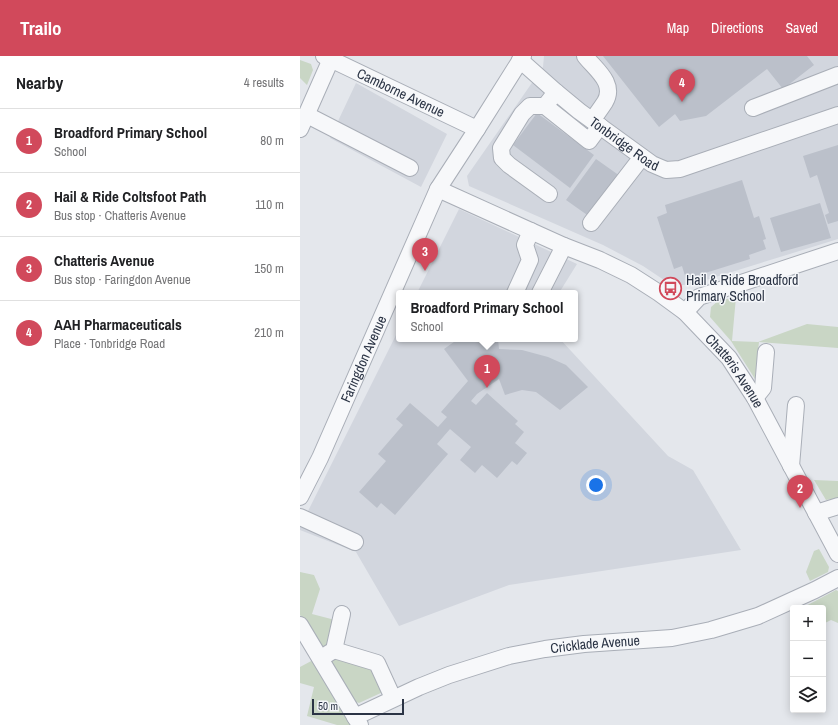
<!DOCTYPE html>
<meta charset="utf-8">
<style>
body{margin:0;font-family:"Archivo Narrow",sans-serif;background:#f6f6f6;color:#202124}
.controls{position:absolute;right:12px;bottom:12px;display:grid;overflow:hidden;border-radius:4px;box-shadow:0 2px 10px #0003}
.controls button{width:36px;height:36px;display:grid;place-items:center;padding:0;border:0;border-bottom:1px solid #e0e0e0;background:#fff;color:#202124;font:20px sans-serif}
.scale{position:absolute;left:12px;bottom:10px;width:92px;box-sizing:border-box;padding-left:4px;border:2px solid #2b3445;border-top:0;font-size:11px;line-height:14px;white-space:nowrap;color:#2b3445;-webkit-text-stroke:3px #f4f6f9;paint-order:stroke}
.you{position:absolute;left:296px;top:429px;width:14px;height:14px;margin:-10px;border:3px solid #fff;border-radius:50%;background:#1a73e8;box-shadow:0 0 0 6px #1a73e833}
.badge{display:grid;place-items:center;width:26px;height:26px;border-radius:50%;background:#d1495b;color:#fff;font-size:13px;font-weight:700}
.pin{position:absolute;translate:-50% -33px;filter:drop-shadow(0 1px 2px #0008)}
.pin::after{content:'';position:absolute;top:21px;width:14px;height:12px;background:inherit;clip-path:polygon(0 0,100% 0,50% 100%)}
.popup{position:absolute;left:96px;top:234px;width:182px;height:52px;box-sizing:border-box;display:grid;place-content:center;border-radius:4px;background:#fff;filter:drop-shadow(0 1px 3px #0005);font-size:13px;white-space:nowrap;color:#757577}
.popup b{font-size:15px;color:#202124}
.popup::after{content:'';position:absolute;left:50%;top:100%;margin-left:-8px;border:8px solid transparent;border-top-color:#fff}
.list{margin:0;padding:0;list-style:none}
h2{display:flex;justify-content:space-between;align-items:center;height:52px;margin:0;padding:0 16px;font-size:17px}
h2 small{font-size:13px;font-weight:400;color:#757577}
.list li{display:grid;grid-template-columns:26px 1fr auto;gap:12px;align-items:center;box-sizing:border-box;height:64px;padding:0 16px;border-top:1px solid #e0e0e0}
.list b{display:block;font-size:15px;white-space:nowrap}
.list p{margin:0;font-size:13px;white-space:nowrap;color:#757577}
.list em{font-size:13px;font-style:normal;color:#757577}
.icon{flex:none;width:22px;height:22px;fill:none;stroke:currentColor;stroke-width:2;stroke-linecap:round;stroke-linejoin:round}
.map{position:relative;flex:none;width:538px;height:669px;overflow:hidden}
header{display:flex;align-items:center;gap:24px;box-sizing:border-box;height:56px;padding:0 20px;background:#d1495b;color:#fff}
header strong{font-size:19px}
nav{display:flex;gap:22px;margin-inline-start:auto;font-size:14px}
main{display:flex}
aside{flex:1;background:#fff}
.map>svg:first-child{display:block}
</style>
<header>
<strong>Trailo</strong>
<nav><a>Map</a><a>Directions</a><a>Saved</a></nav>
</header>
<main>
<aside>
<h2>Nearby<small>4 results</small></h2>
<ul class="list">
<li><span class="badge">1</span><div><b>Broadford Primary School</b><p>School</p></div><em>80 m</em></li>
<li><span class="badge">2</span><div><b>Hail &amp; Ride Coltsfoot Path</b><p>Bus stop · Chatteris Avenue</p></div><em>110 m</em></li>
<li><span class="badge">3</span><div><b>Chatteris Avenue</b><p>Bus stop · Faringdon Avenue</p></div><em>150 m</em></li>
<li><span class="badge">4</span><div><b>AAH Pharmaceuticals</b><p>Place · Tonbridge Road</p></div><em>210 m</em></li>
</ul>
</aside>
<div class="map">
<svg width="538" height="669" viewBox="0 0 538 669">
<rect width="100%" height="100%" fill="#e4e7ec"/>
<path fill="#d2d6de" d="M244,0H538V183L393,228L373,230L343,210L303,189L169,130L167,120L243,11Z
M56,27L147,78L121,131L30,82Z
M159,153L277,208L259,237H117Z
M99,273V283H260L368,400L393,414L441,494L209,529L99,570L56,496L0,474V471Z"/>
<path fill="#c9d6c5" d="M0,4L11,8L13,14L7,29L0,22Z
M436,241L432,285L458,286L507,268L538,271V292L459,286L455,323L431,285L410,261L411,251L418,245Z
M514,424L538,425V442L526,444Z
M519,493L529,511L528,516L510,525L506,516L514,495Z
M0,516L14,519L20,533L12,558L35,564L29,593L22,597L0,559Z
M536,534L538,535V567L531,564L523,568V552H502Z
M37,600L71,607L83,636L59,647L48,643L27,607Z
M15,603L51,669H37L7,660L14,631L0,627V611Z"/>
<path fill="#bbc0ca" d="M303,0H507L514,9L483,33L467,13L406,60L380,65L375,58L359,71Z
M237,57L294,99L270,132L213,89Z
M538,89V165L528,168L525,159L529,157L517,119L510,122L503,100Z
M296,103L320,120L290,161L266,144Z
M442,124L454,162L459,160L466,183L463,184L466,193L449,199L450,203L386,223L382,210L374,213L357,161L367,157L365,149Z
M520,147L531,182L481,196L470,162Z
M158,283H198L199,293L222,294L248,301L266,309L288,331L260,354L236,336L222,334L205,339L199,323L177,338L171,345L176,349L187,337L218,365L215,368L224,376L215,387L227,397L217,409L212,405L197,422L182,409L175,417L160,404L171,391L150,373L137,388L148,398L95,459L81,447L77,452L59,436L86,405L78,398L103,369L96,363L110,347L138,371L147,361L141,356L168,325L144,293Z"/>
<g fill="none" stroke-linecap="round" stroke-linejoin="round">
<defs>
<g id="minor">
<path id="s1" d="M24,0L177,73"/>
<path d="M285,0C295,13 316,27 305,46C301,52 297,58 292,64"/>
<path id="s2" d="M220,4L256,36L279,55L352,108L366,114L380,113L538,59"/>
<path d="M245,50L289,85L300,70"/>
<path d="M453,52L538,19"/>
<path d="M7,59L110,112"/>
<path d="M0,73L31,3"/>
<path id="s3" d="M138,133L264,190L300,204L331,219L359,237L385,256L429,302L455,342L538,498"/>
<path d="M249,138L209,109L202,102L201,92L222,58L230,50H245L256,36"/>
<path d="M291,167L342,101"/>
<path d="M215,237L230,204L225,189L231,175"/>
<path d="M240,237L264,190"/>
<path d="M385,256L399,241L538,195"/>
<path d="M455,342L463,332L466,296"/>
<path d="M491,410L496,349"/>
<path id="s4" d="M0,441L20,402L138,133L177,73L223,0"/>
<path d="M516,457L538,450"/>
<path d="M0,461L55,486"/>
<path d="M0,569L60,669"/>
<path d="M34,594L77,607L93,642"/>
<path d="M26,599L34,594L42,558"/>
<path id="s5" d="M55,661L119,631L149,619L209,600L245,593L284,588L372,582L411,574L458,560L515,534L538,522"/>
</g>
</defs>
<use href="#minor" stroke="#a9aeb7" stroke-width="18"/>
<use href="#minor" stroke="#f7f8fa" stroke-width="16"/>
</g>
<defs>
<symbol id="bus-ring" viewBox="-11 -11 22 22"><circle r="9.5" fill="#f4f6f9" stroke="#d1495b" stroke-width="1.5"/><path d="M-5-6H5V4H4V6H2V4H-2V6H-4V4H-5ZM-3.5-4V0h7V-4ZM-3.5 1.2v1.5H-2V1.2ZM2 1.2v1.5H3.5V1.2Z" fill="#d1495b"/></symbol>
</defs>
<g fill-rule="evenodd">
<use href="#bus-ring" x="358" y="220" width="25" height="25"/>
</g>
<g text-anchor="middle" stroke-width="3" stroke-linejoin="round" paint-order="stroke">
<g font-size="14" fill="#2b3445" stroke="#f4f6f9">
<text dy="5" stroke="none"><textPath href="#s1" startOffset="85">Camborne Avenue</textPath></text>
<text dy="5" stroke="none"><textPath href="#s2" startOffset="134">Tonbridge Road</textPath></text>
<text dy="5" stroke="none"><textPath href="#s4" startOffset="152">Faringdon Avenue</textPath></text>
<text dy="5" stroke="none"><textPath href="#s3" startOffset="354">Chatteris Avenue</textPath></text>
<text dy="5" stroke="none"><textPath href="#s5" startOffset="253">Cricklade Avenue</textPath></text>
</g>
<g font-size="14" fill="#2b3445" stroke="#f4f6f9" text-anchor="start">
<text x="386" y="229">Hail &amp; Ride Broadford<tspan x="386" dy="16">Primary School</tspan></text>
</g>
</g>
</svg>
<div class="controls">
<button>+</button>
<button>−</button>
<button><svg class="icon" aria-label="layers" viewBox="0 0 24 24"><path d="M12 4l9 5-9 5-9-5zM3 14l9 5 9-5"/></svg></button>
</div>
<div class="scale">50 m</div>
<div class="you"></div>
<div class="pin badge" style="left:187px;top:332px">1</div>
<div class="popup"><b>Broadford Primary School</b>School</div>
<div class="pin badge" style="left:500px;top:452px">2</div>
<div class="pin badge" style="left:125px;top:215px">3</div>
<div class="pin badge" style="left:382px;top:46px">4</div>
</div>
</main>
